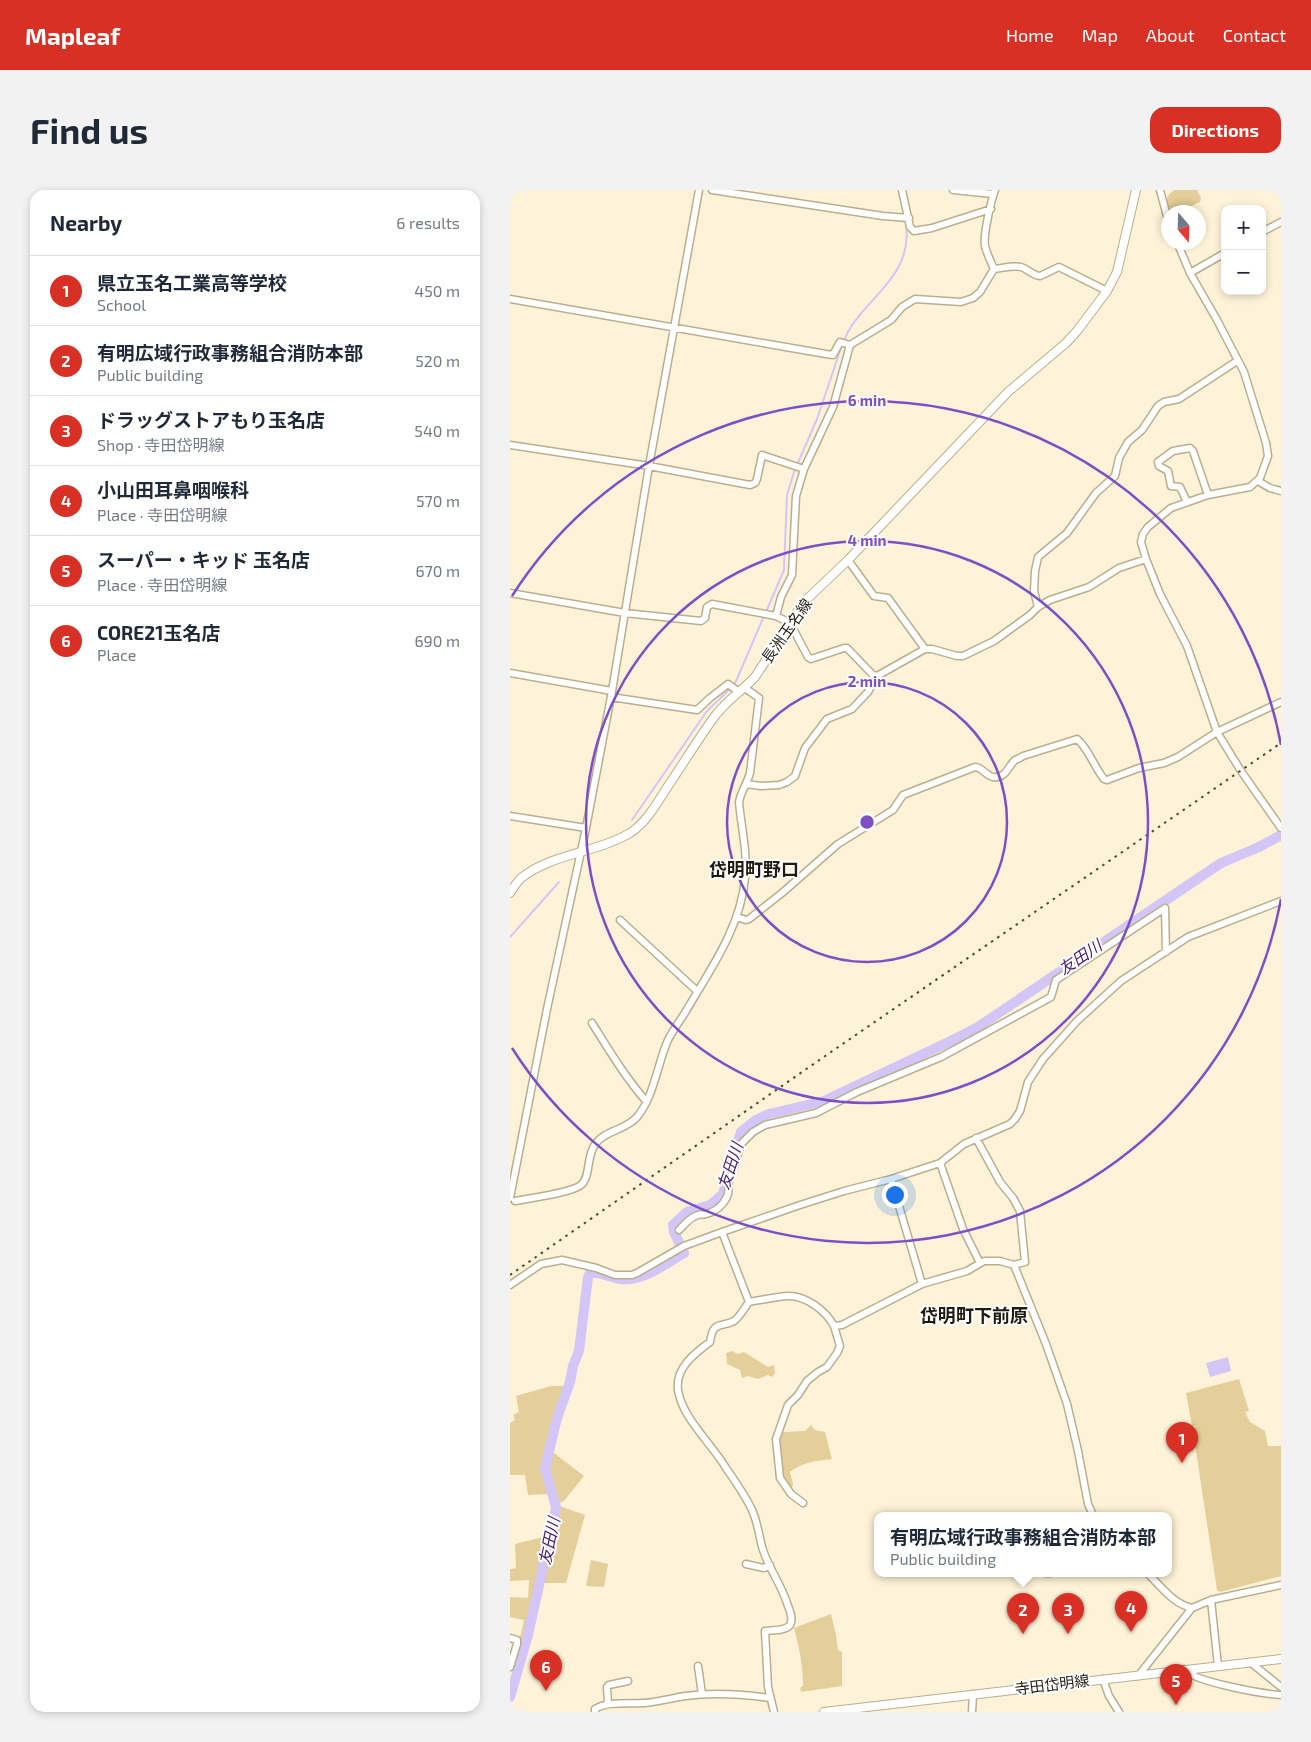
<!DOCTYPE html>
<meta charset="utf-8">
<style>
body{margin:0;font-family:"Exo 2","Noto Sans JP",sans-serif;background:#f2f2f3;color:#1f2937}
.controls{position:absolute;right:15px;top:15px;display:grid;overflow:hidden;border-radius:10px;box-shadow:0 2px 8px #0003}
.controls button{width:45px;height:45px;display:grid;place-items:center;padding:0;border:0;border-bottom:1px solid #e0e1e3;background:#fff;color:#1f2937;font:25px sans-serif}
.compass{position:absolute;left:651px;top:15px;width:45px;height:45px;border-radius:50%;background:#fff;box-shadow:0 2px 8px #0003;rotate:161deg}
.you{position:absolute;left:384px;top:1004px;width:18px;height:18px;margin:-12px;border:4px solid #fff;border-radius:50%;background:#1a73e8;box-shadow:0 0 0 8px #1a73e833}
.badge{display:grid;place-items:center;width:32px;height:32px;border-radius:50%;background:#d93025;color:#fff;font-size:16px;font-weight:700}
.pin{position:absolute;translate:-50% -41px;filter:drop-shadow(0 1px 2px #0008)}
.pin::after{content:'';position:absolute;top:26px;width:18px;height:15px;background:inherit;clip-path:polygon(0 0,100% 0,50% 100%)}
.popup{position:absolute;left:364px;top:1322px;width:298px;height:65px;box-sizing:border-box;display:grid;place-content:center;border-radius:10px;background:#fff;filter:drop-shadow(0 1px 4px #0005);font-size:16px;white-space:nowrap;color:#747a83}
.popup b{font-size:19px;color:#1f2937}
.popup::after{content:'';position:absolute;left:50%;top:100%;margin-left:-10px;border:10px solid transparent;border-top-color:#fff}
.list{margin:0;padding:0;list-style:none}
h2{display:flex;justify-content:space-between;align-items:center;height:65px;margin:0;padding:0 20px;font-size:21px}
h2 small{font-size:16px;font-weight:400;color:#747a83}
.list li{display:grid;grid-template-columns:32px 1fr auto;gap:15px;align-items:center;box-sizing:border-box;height:70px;padding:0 20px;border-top:1px solid #e0e1e3}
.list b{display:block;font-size:19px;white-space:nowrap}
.list p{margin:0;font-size:16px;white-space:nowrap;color:#747a83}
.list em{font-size:16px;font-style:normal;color:#747a83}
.map{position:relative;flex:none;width:771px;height:1522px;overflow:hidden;border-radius:15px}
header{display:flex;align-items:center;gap:30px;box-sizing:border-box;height:70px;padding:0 25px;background:#d93025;color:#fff}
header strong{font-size:24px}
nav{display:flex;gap:28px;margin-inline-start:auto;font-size:18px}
.intro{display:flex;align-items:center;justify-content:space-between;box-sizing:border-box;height:120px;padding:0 30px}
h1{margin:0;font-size:35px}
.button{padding:12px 22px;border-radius:15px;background:#d93025;color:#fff;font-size:18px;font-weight:700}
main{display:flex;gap:30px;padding:0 30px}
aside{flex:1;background:#fff;border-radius:15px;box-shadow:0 2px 8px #0003}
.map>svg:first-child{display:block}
</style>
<header>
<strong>Mapleaf</strong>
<nav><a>Home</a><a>Map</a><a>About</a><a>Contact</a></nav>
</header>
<div class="intro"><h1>Find us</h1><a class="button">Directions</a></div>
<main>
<aside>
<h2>Nearby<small>6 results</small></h2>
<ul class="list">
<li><span class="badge">1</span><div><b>県立玉名工業高等学校</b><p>School</p></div><em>450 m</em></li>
<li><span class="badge">2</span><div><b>有明広域行政事務組合消防本部</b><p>Public building</p></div><em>520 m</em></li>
<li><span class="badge">3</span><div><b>ドラッグストアもり玉名店</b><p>Shop · 寺田岱明線</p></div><em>540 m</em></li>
<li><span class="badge">4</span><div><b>小山田耳鼻咽喉科</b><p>Place · 寺田岱明線</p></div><em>570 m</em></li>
<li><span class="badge">5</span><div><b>スーパー・キッド 玉名店</b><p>Place · 寺田岱明線</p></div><em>670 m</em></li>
<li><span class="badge">6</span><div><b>CORE21玉名店</b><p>Place</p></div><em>690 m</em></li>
</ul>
</aside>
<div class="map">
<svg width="771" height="1522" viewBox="0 0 771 1522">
<rect width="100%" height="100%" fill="#fef3d8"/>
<path fill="#e4cf9a" d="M664,0H687L691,8L690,12L668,22H661C656,11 654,8 664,0Z
M222,1161L228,1164L234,1162L258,1177L264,1175L265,1183L262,1187L258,1185L248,1189L238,1186L232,1188L230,1180L217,1174L216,1163Z
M729,1189L739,1221L735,1222L740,1232L755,1241L758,1256H771V1386L710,1402L707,1400L683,1241L686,1236H682L676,1203Z
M41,1196H55L47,1220L33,1279L39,1304L18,1305L15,1285H0V1233L5,1230L3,1225L9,1222L6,1206Z
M301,1235L305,1240L315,1242L322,1269C306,1271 293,1272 280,1282L283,1294L281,1303L271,1287L267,1248L272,1241L275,1242L295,1241Z
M43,1262L74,1286L54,1311L47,1314L37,1279Z
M47,1315L75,1325L56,1393H31Z
M33,1347L37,1351L35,1361L13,1461L8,1456L14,1430L0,1427V1407L18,1408L19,1390L0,1391V1379L6,1378L5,1354Z
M81,1370L98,1374L94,1397L76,1396Z
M321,1424L326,1445L328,1460L332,1462V1496L291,1502L290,1498L293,1496C293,1475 289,1457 284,1438Z"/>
<path fill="#d3c6f6" d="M718,1167L721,1181L700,1187L696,1173Z"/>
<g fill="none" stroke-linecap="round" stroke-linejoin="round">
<path stroke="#d3c6f6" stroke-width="2" d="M389,0L390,7
M334,151C338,139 345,131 353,121C377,94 401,74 396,34
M287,275L307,229L332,155
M256,422L274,380L277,305L285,279
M224,495L227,489L254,426
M122,630L197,521L221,498
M0,747L49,692"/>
<path stroke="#d3c6f6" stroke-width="10" d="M0,1507L18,1445L44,1328L46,1317L35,1278L47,1228L60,1192L63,1176L69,1161L78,1087L80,1083C90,1081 101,1088 111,1089C133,1092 155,1074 174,1063L164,1042L163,1035L177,1022L200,1015L213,1004L229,947L231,942L246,930L259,924L314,911L447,848L468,837L711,673L749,657L771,645"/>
<defs>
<path id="minor" d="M202,0L373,26L399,28
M392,0L400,37L404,41L422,38L481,19
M443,0L483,4
M650,0L658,30
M752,42L771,32
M667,52L680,83L707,130L734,182L756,253L758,266L750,288L740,297L698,305L661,318L638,337L633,344L631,352L636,369L650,404L677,456L707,542L731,581L771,638
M484,79C493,78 503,75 511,77C518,79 522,85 530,86L549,77L597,101
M484,79C481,72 477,64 475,56C473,45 481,11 485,0
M680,83L715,63
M0,109L316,164L323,165L330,152L340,155
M0,255L139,276L240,295L245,293L247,289L252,265L294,279
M748,291L760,298L771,301
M677,312L670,297L661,296L658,281L649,276L648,272L663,261L680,258L683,261L698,305
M338,370L364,406L378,408L415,459
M0,403L115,423L191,431L195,428L197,417L202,414L266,426L280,433L298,467L301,469L334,458H337L363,485L367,486
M528,417L524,401L525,381L528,367L557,343L586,303L605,286L609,268L618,252L632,240L648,216L654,212L669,209L727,171
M266,426L271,407L282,385L286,306L294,279L323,217L340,155L381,130L392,117L405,109L451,112L463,108L470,102L484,79
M0,483L102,501
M101,507L187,520L200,508L218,494L229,502
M236,594L251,596L269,595L277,592L285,586L295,558L317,529L342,519L358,502L367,486L415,459H422L447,466H453L484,451L520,425L528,417L540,410L579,397L609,378L636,369
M0,626L76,638
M227,727L236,730L239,729L272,703L328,654L383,620L393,605L465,577C472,577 475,585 483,587C495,589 498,577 505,570C508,569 510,568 513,566L567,549C579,559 584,577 594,589L597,590L629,578L654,573L668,567L707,542L771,512
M110,730L187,801
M82,833C99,860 115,887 136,911
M430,973L453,1039L470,1073
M381,989L412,1094
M0,1008L37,819L76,638L102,501L139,276L189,0
M5,1011C20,1008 61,1003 71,995C81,987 76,965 86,953C96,940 116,940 127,927C144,907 147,875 158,850C163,840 170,831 176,821C200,780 231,737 235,688C238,664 231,636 229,612C231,601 237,594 240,583L249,508L235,498
M169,1040C174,1035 180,1027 188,1025C194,1023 190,1026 196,1024C209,1021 221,1008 218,995L231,954L243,942L255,935L306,923L347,902L431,867L541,807L546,790L655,718L656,762
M212,1042L239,1112
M504,1075L536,1154L557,1214L568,1261L578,1314L583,1325
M0,1095L31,1074L52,1070L86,1078L105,1085H122L127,1083L174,1056L212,1042L290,1015L334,1001L381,989L430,973L454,954L500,934L505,929L510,921L518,892L533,869L567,831L611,791L678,747L771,711
M293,1313L281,1304L270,1288L266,1249L278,1215L288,1205L297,1191L308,1182L317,1177L327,1163L330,1156L324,1136
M236,1374L254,1378L260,1375
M536,1383H540
M637,1383C651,1396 663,1414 682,1418
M701,1410L708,1476
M0,1448L7,1450V1454L0,1477
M740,1472L771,1497
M188,1476L192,1504
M674,1479C683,1492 754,1504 771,1505
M628,1486L682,1418L701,1410L771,1395
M593,1489L599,1506L609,1522
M98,1514L97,1497L99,1495L118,1491
M85,1522V1519C97,1511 119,1514 134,1513C148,1512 162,1508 175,1506C204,1502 232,1504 260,1508
M264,1522L258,1497L255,1441C261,1440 276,1441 280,1435C284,1428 279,1419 277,1413C271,1394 259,1379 253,1360C249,1347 248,1333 242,1320C235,1305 225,1291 216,1278C202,1254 172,1228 168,1200C165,1178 185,1163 200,1152C203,1130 211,1138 224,1131C230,1127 235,1117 239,1112C251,1110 265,1107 277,1106C296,1105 316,1121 324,1136L332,1135L412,1094L457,1081L474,1071H490L504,1075L515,1072L510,1021L503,1008L490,992L466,948
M462,1522L463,1504"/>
<path id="major" d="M0,703C3,698 7,692 11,688C43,663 86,663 120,643C137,632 147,613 158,596C173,574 187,551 202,530C215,511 230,503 245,487L293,413L338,370L498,202L556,153L567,141L597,101L607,82L626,0
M314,1522L771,1469"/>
</defs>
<use href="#minor" stroke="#bbae8d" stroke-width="9"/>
<use href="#major" stroke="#bbae8d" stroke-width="10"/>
<use href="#minor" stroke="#fff" stroke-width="6"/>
<use href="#major" stroke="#fff" stroke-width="8"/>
<path stroke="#4d4738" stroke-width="2" stroke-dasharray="2.5 5" stroke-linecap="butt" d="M0,1085L305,873L771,553"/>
</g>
<g fill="none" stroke="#7d4fc7" stroke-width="2.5">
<circle cx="357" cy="632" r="140"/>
<circle cx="357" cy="632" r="281"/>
<path d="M771 709A421 421 0 0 1 2 858M2 406A421 421 0 0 1 771 555"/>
</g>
<g text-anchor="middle" stroke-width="4" stroke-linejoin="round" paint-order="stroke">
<g font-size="15" fill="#201b0f" stroke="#fff">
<text transform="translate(277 441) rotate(-55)" y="5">長洲玉名線</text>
<text transform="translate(542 1495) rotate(-7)" y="5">寺田岱明線</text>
</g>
<g font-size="16" font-style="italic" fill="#421a75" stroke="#fff">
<text transform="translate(570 767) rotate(-34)" y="6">友田川</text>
<text transform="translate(220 976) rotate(-72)" y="6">友田川</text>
<text transform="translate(39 1351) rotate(-78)" y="6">友田川</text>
</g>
<g font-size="18" font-weight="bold" fill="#201b0f" stroke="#fff">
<text x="244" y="686">岱明町野口</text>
<text x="464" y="1132">岱明町下前原</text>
</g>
</g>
<circle cx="357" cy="632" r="8" fill="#7d4fc7" stroke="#fff" stroke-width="2.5"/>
<g font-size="15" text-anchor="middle" font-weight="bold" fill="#7d4fc7" stroke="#fff" stroke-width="4" stroke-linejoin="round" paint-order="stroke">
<text x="357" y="216">6 min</text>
<text x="357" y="356">4 min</text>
<text x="357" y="497">2 min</text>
</g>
</svg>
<div class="controls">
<button>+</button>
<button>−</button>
</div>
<svg class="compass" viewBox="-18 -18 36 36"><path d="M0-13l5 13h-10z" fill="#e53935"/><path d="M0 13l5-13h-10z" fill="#747a83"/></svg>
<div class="you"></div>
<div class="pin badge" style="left:672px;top:1273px">1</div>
<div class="pin badge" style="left:513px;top:1444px">2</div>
<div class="popup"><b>有明広域行政事務組合消防本部</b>Public building</div>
<div class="pin badge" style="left:558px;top:1444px">3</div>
<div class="pin badge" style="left:621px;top:1442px">4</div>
<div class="pin badge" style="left:666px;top:1515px">5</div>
<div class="pin badge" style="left:36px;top:1501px">6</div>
</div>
</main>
